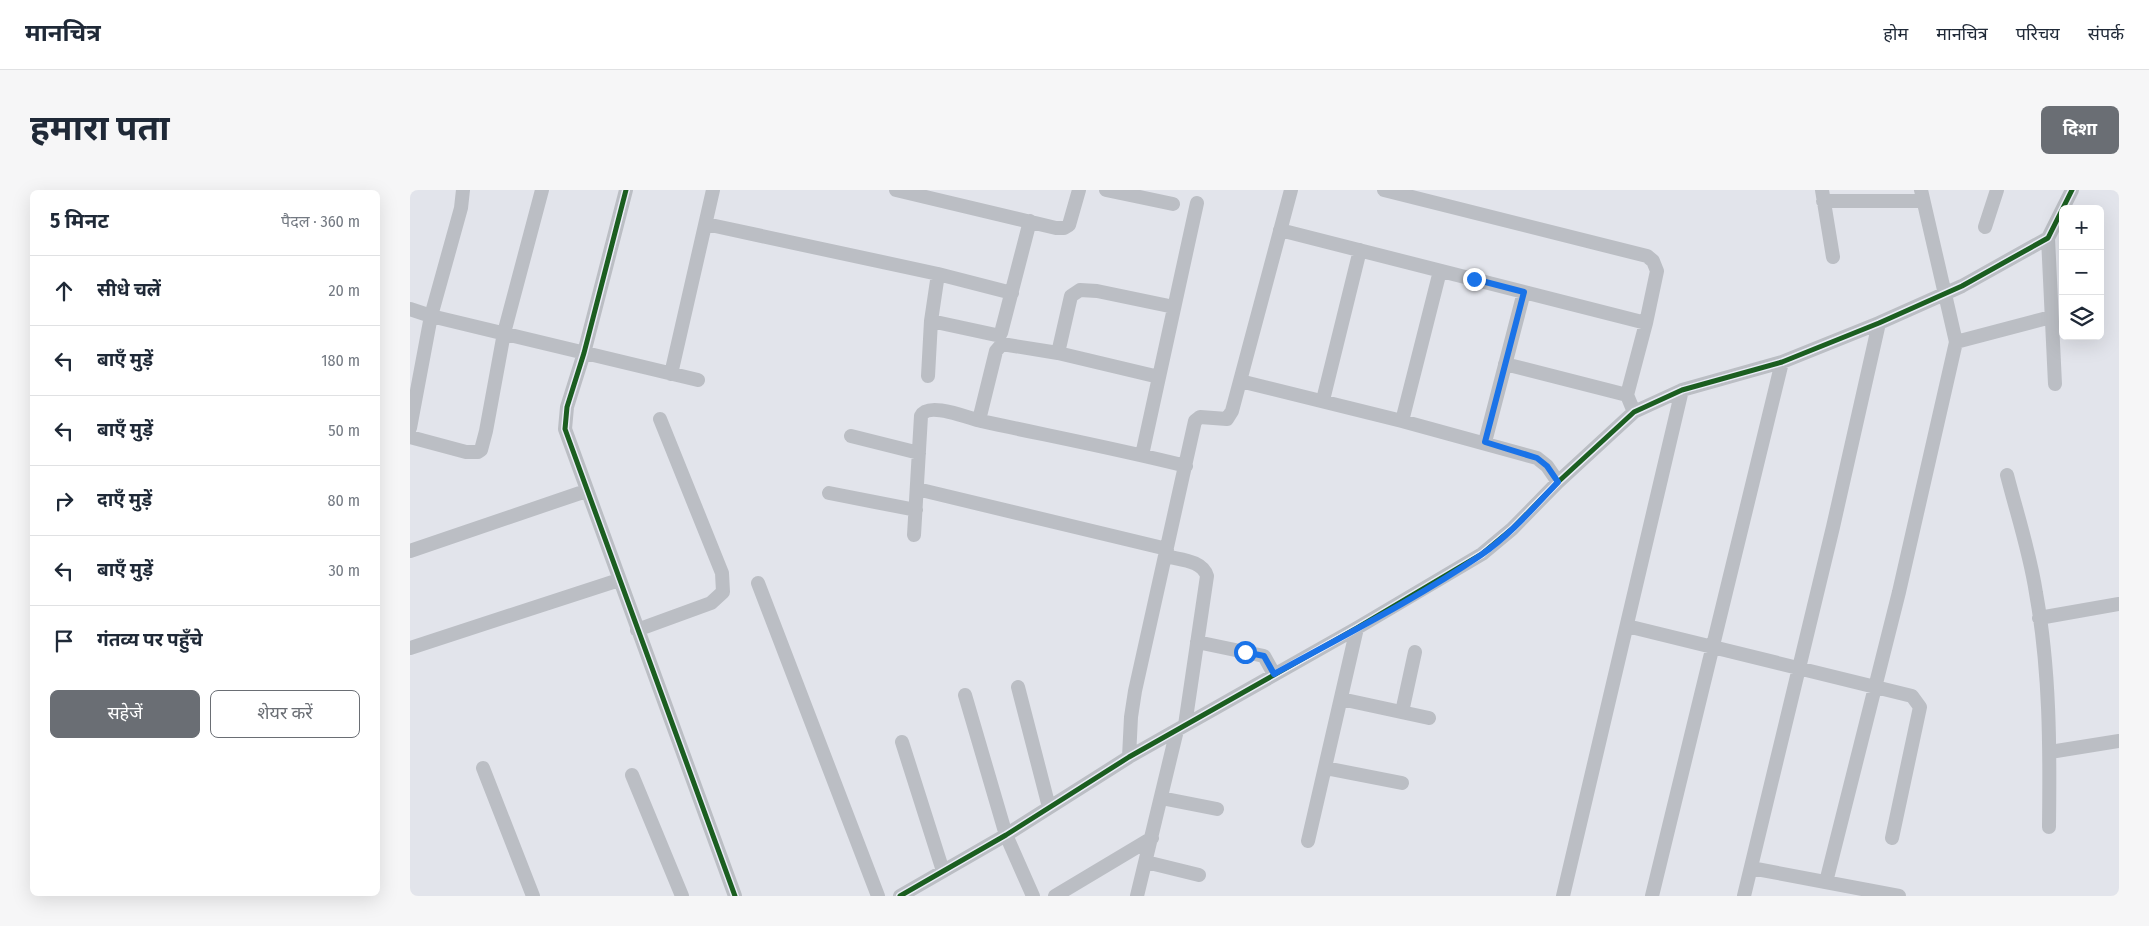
<!DOCTYPE html>
<html lang="hi">
<meta charset="utf-8">
<style>
body{margin:0;font-family:"Fira Sans Condensed","Noto Sans Devanagari",sans-serif;background:#f6f6f7;color:#1f2937}
.controls{position:absolute;right:15px;top:15px;display:grid;overflow:hidden;border-radius:8px;box-shadow:0 5px 20px #0002}
.controls button{width:45px;height:45px;display:grid;place-items:center;padding:0;border:0;border-bottom:1px solid #e0e1e3;background:#fff;color:#1f2937;font:25px sans-serif}
.stop{position:absolute;width:15px;height:15px;margin:-11px;border:4px solid #1a73e8;border-radius:50%;background:#fff}
.stop.end{background:#1a73e8;border-color:#fff;box-shadow:0 1px 5px #0008}
.list{margin:0;padding:0;list-style:none}
h2{display:flex;justify-content:space-between;align-items:center;height:65px;margin:0;padding:0 20px;font-size:21px}
h2 small{font-size:16px;font-weight:400;color:#747a83}
.list li{display:grid;grid-template-columns:32px 1fr auto;gap:15px;align-items:center;box-sizing:border-box;height:70px;padding:0 20px;border-top:1px solid #e0e1e3}
.list b{display:block;font-size:19px;white-space:nowrap}
.list em{font-size:16px;font-style:normal;color:#747a83}
.actions{display:flex;gap:10px;padding:15px 20px}
.actions a{flex:1;padding:11px 0;border:1px solid #6a6e74;border-radius:8px;text-align:center;font-size:18px;color:#6a6e74}
.actions .main{background:#6a6e74;color:#fff}
.icon{flex:none;width:28px;height:28px;fill:none;stroke:currentColor;stroke-width:2;stroke-linecap:round;stroke-linejoin:round}
.map{position:relative;flex:none;width:1709px;height:706px;overflow:hidden;border-radius:8px}
header{display:flex;align-items:center;gap:30px;box-sizing:border-box;height:70px;padding:0 25px;background:#fff;border-bottom:1px solid #e0e1e3}
header strong{font-size:24px}
nav{display:flex;gap:28px;margin-inline-start:auto;font-size:18px}
.intro{display:flex;align-items:center;justify-content:space-between;box-sizing:border-box;height:120px;padding:0 30px}
h1{margin:0;font-size:35px}
.button{padding:12px 22px;border-radius:8px;background:#6a6e74;color:#fff;font-size:18px;font-weight:700}
main{display:flex;gap:30px;padding:0 30px}
aside{flex:1;background:#fff;border-radius:8px;box-shadow:0 5px 20px #0002}
.map>svg:first-child{display:block}
</style>
<header>
<strong>मानचित्र</strong>
<nav><a>होम</a><a>मानचित्र</a><a>परिचय</a><a>संपर्क</a></nav>
</header>
<div class="intro"><h1>हमारा पता</h1><a class="button">दिशा</a></div>
<main>
<aside>
<h2>5 मिनट<small>पैदल · 360 m</small></h2>
<ul class="list">
<li><svg class="icon" aria-label="ahead" viewBox="0 0 24 24"><path d="M12 20V5M6 11l6-6 6 6"/></svg><div><b>सीधे चलें</b></div><em>20 m</em></li>
<li><svg class="icon" aria-label="left" viewBox="0 0 24 24"><path d="M17 20v-9H6M10 6l-5 5 5 5"/></svg><div><b>बाएँ मुड़ें</b></div><em>180 m</em></li>
<li><svg class="icon" aria-label="left" viewBox="0 0 24 24"><path d="M17 20v-9H6M10 6l-5 5 5 5"/></svg><div><b>बाएँ मुड़ें</b></div><em>50 m</em></li>
<li><svg class="icon" aria-label="right" viewBox="0 0 24 24"><path d="M7 20v-9h11M14 6l5 5-5 5"/></svg><div><b>दाएँ मुड़ें</b></div><em>80 m</em></li>
<li><svg class="icon" aria-label="left" viewBox="0 0 24 24"><path d="M17 20v-9H6M10 6l-5 5 5 5"/></svg><div><b>बाएँ मुड़ें</b></div><em>30 m</em></li>
<li><svg class="icon" aria-label="arrive" viewBox="0 0 24 24"><path d="M6 21V4h12l-3 4 3 4H6"/></svg><div><b>गंतव्य पर पहुँचे</b></div></li>
</ul>
<div class="actions"><a class="main">सहेजें</a><a>शेयर करें</a></div>
</aside>
<div class="map">
<svg width="1709" height="706" viewBox="0 0 1709 706">
<rect width="100%" height="100%" fill="#e2e4eb"/>
<g fill="none" stroke-linecap="round" stroke-linejoin="round">
<path stroke="#bbbec4" stroke-width="14" d="M216,0L174,163L157,217L155,239L325,706
M486,0L646,38H654L659,35L669,0
M696,0L763,14
M974,0L1237,66L1243,71L1247,81L1236,133L1217,205L1224,222
M1412,0L1423,67
M1413,11H1513
M296,34L528,84L602,103
M1575,37L1587,0
M870,40L1236,133
M1638,48L1645,194
M0,119L21,126L288,190
M521,131L586,145L591,143L620,31
M1546,152L1641,127
M648,163L661,106L670,100L687,101L764,117
M1095,174L1217,205
M261,184L303,0
M518,186L521,131L528,84
M830,191L992,231L1127,268L1137,276L1148,292
M913,210L950,60
M569,230L586,161L592,154L648,163L749,187
M992,231L1030,81
M0,238L21,126L51,18L53,0
M441,246L509,263
M0,247L56,262H68L71,260L76,241L94,143L132,0
M1075,252L1114,102
M732,265L787,13
M1597,285C1607,324 1620,363 1626,403C1640,480 1640,559 1639,637
M507,299L757,359
M419,303L506,320
M504,345L511,226C518,211 558,228 571,231C640,246 708,259 776,276
M0,361L176,301
M756,366C770,370 792,370 797,386L775,535
M348,393L468,706
M1629,428L1709,414
M1217,436L1502,506L1510,517L1482,648
M227,440L301,413L313,402L312,383L250,229
M787,452L854,466L864,484
M0,458L209,390
M608,497L639,617
M555,505L596,645L623,706
M931,509L1019,528
M992,522L1005,462
M492,552L533,681
M1640,562L1709,551
M719,567L721,527L725,501L785,231L790,227L817,229L822,221L881,0
M73,578L123,706
M915,578L992,593
M222,585L272,706
M751,608L807,619
M898,651L947,438
M736,672L789,685
M1341,678L1489,706
M1416,692L1489,402L1546,152L1511,0
M490,706L596,645L719,567L947,438L1072,364L1102,339L1148,292L1224,222L1272,200L1372,172L1469,133L1552,96L1638,48L1662,0
M645,706L742,648
M727,706L767,540
M1153,706L1272,200
M1242,706L1372,172
M1334,706L1423,337L1469,133"/>
<defs>
<path id="cycleway" d="M216,0L174,163L157,217L155,239L325,706
M490,706L596,645L719,567L947,438L1072,364L1102,339L1148,292L1224,222L1272,200L1372,172L1469,133L1552,96L1638,48L1662,0"/>
</defs>
<use href="#cycleway" stroke="#eaecf7" stroke-width="8"/>
<use href="#cycleway" stroke="#1b5e20" stroke-width="5"/>
</g>
<g fill="none" stroke-linecap="round" stroke-linejoin="round">
<path stroke="#1a73e8" stroke-width="6" d="M835,462L854,466L864,484C933,446 1006,409 1071,365C1100,345 1124,317 1148,292L1137,276L1127,268L1075,252L1114,102L1064,89"/>
</g>
</svg>
<div class="controls">
<button>+</button>
<button>−</button>
<button><svg class="icon" aria-label="layers" viewBox="0 0 24 24"><path d="M12 4l9 5-9 5-9-5zM3 14l9 5 9-5"/></svg></button>
</div>
<div class="stop" style="left:835px;top:462px"></div>
<div class="stop end" style="left:1064px;top:89px"></div>
</div>
</main>
